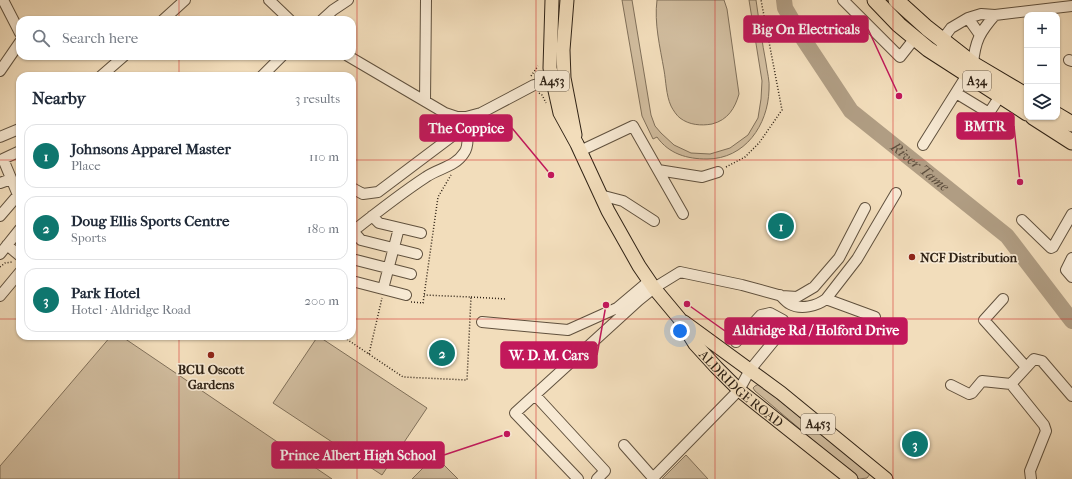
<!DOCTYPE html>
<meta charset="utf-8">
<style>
body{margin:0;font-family:"IM FELL French Canon",serif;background:#f6f6f7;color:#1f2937}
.controls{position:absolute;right:12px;top:12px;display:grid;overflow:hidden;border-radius:8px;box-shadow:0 1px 3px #0004}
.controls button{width:36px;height:36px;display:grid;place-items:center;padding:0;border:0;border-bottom:1px solid #e0e1e3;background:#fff;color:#1f2937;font:20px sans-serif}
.you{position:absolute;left:680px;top:331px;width:14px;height:14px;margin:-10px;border:3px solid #fff;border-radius:50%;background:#1a73e8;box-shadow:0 0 0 6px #1a73e833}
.badge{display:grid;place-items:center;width:26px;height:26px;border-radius:50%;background:#0f766e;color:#fff;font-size:13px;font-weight:700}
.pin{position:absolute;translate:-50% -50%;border:2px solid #fff;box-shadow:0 1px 4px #0006}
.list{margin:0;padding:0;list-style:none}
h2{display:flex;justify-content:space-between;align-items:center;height:52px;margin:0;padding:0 16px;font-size:17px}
h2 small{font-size:13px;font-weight:400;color:#747a83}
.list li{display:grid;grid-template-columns:26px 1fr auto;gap:12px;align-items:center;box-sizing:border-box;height:64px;margin:0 8px 8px;padding:0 8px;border:1px solid #e0e1e3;border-radius:12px}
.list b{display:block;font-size:15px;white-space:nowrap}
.list p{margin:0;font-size:13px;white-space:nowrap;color:#747a83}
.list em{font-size:13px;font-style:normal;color:#747a83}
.icon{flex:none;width:22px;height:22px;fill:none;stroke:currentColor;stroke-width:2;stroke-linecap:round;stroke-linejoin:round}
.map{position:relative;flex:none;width:1072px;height:479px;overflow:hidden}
.search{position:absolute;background:#fff;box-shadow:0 1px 3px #0004;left:16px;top:16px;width:340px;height:44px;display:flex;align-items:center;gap:10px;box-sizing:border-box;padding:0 14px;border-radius:12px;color:#747a83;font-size:15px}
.panel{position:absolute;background:#fff;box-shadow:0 1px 3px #0004;left:16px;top:72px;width:340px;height:268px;border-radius:12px}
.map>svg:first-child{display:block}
</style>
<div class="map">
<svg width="1072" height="479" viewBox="0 0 1072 479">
<rect width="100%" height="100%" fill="#f2ddbb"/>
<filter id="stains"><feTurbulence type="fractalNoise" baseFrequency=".005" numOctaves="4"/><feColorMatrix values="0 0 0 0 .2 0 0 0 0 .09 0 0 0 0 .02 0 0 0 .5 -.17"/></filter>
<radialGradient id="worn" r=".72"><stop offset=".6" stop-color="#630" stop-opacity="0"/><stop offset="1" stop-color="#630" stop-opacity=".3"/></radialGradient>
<path fill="#d1bd9f" stroke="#80705a" d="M622,0H632L651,115L655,126L661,133L674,145L691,153L710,154L730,148L748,135L758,118L761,99L762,81L749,0H756C759,21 762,42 766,63C767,72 770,81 769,90C768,125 745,159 707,159C687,159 669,154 657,137L653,139L642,116Z
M657,0H724L727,9L739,94C735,108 728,120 712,124C701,126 689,125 680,118C677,116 673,110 671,106C666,95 666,81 664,70C660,47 654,23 657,0Z
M111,336H121L332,479H0V466Z
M318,336L427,408L382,475L273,403Z
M759,384L870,474L867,478L859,479L755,391L753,388L755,386Z
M686,455L708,479H662Z
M435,456L458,479H412Z"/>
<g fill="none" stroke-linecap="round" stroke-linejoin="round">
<path stroke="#b09d83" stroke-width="16" id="s1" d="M784,0L785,8L802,37L851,111L1007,236L1072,321"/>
<defs>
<path id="minor" d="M3,0L20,33
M269,0L290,20
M843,0L900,57L915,38
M968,18L980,35
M163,20L185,0
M322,20L333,10L348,0
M942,46V40L951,28L968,18L981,14L995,15L1072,6
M348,56L445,113L457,117H466L481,113L534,85L558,79
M1069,60L1072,61
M973,64C975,41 980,32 995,15
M0,71L20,42
M101,76L124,56
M262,76L282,56
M956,93L989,113L1000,96
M425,101L426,0
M0,137L19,129L20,131
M923,145L967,75
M580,151L633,126L683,214
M658,170L702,177L718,172
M0,183L11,179
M352,188L363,194L378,192L467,125
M600,195L623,201L654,221
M0,216L18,195L3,159L20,151
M372,216L379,223L421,233
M1022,220L1051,248L1053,247L1072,214
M353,231L361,240L417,254
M352,232C376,213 400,194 426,177C439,168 455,167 464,153C470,146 467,126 466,117
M7,245L20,256
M0,254L20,229
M1072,258L1066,270L1072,277
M352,259L411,274
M352,281L406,295
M383,289L399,228
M780,295C783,298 786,302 790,304C801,310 817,306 826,299L875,317
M0,296L20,272
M826,299L857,259L896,193
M1003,299L984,320L1026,367
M482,322L568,330L617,308L649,281
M951,385L969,394L972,393L982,381L1011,384
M535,395L605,471L597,479
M624,445L654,479
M578,479L515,413L639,300L654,288L680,272L742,285L782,296L797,297L814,287L839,258L865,208
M652,479L739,390L750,370L786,326L783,320L770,313L761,315L736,342
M1031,479L1030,471L1046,431L1044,425L1011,384L1034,359L1042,361L1072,396"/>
<g id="major">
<path id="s2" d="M552,0L550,68L560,113L577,144L608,211L639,266L654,288L679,318L695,344L716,367L739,390L851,479"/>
<path d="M567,0L563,50L564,78L575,135"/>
<path d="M684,322L781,393L886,479"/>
</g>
<path id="highway" d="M875,0L899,25L928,49L1027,113
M896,0L927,28L973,64L1027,96
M1057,115L1072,124
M1033,117L1072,142"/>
</defs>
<use href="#minor" stroke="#60513e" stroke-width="12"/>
<use href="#major" stroke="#2f2215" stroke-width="15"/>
<use href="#highway" stroke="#2f2215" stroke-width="17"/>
<path stroke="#2f2215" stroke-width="1.5" stroke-dasharray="1 2" stroke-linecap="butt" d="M531,76L538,66
M539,93L542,95L546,103
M726,167L745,157L759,143L782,110L761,0
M0,267L5,263L12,262
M471,297L507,299
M411,302L423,303L438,197L451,175
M342,336L403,377L467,380L471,297L424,295
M369,354L382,298"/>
<use href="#minor" stroke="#f7e9d3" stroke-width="10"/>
<use href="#major" stroke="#f2ddbb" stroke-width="13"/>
<use href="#highway" stroke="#f2ddbb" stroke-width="15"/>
</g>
<path fill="none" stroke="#d62828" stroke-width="1" stroke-opacity="0.55" d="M179,0V20M357,0V479M536,0V479M715,0V479M893,0V479M179,56V76M0,160H20M352,160H1072M0,319H20M352,319H1072M179,336V479"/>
<g fill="#8f2418" stroke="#f7e9d3" stroke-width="1.5">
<circle cx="912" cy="257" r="4"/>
<circle cx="211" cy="355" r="4"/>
</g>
<g text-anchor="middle" stroke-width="3.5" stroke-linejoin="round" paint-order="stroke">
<g fill="#f7e9d3" stroke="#6b5e4e" stroke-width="1">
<rect x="535" y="71" width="34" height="20" rx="3"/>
<rect x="963" y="71" width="28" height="20" rx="3"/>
<rect x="801" y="414" width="34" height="20" rx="3"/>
</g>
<g font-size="12" font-weight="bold" fill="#2f2215">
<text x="552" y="85">A453</text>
<text x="977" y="85">A34</text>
<text x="818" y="428">A453</text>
</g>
<g font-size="13" font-weight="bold" fill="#2f2215" stroke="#f7e9d3" text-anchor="start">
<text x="920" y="262">NCF Distribution</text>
<text x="211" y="374" text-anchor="middle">BCU Oscott<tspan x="211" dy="15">Gardens</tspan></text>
</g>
<g font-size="13" fill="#2f2215" stroke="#f7e9d3">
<text dy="5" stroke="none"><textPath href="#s2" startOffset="447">ALDRIDGE ROAD</textPath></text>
</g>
<g font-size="14" font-style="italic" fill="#5c4d3c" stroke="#f7e9d3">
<text dy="5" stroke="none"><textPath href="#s1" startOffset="219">River Tame</textPath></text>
</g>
</g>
<path fill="none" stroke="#c2185b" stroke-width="1.5" d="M899 96L868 29M1020 182L1014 126M551 175L512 128M687 304L725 331M606 305L597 355M507 434L444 455"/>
<g fill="#c2185b" stroke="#f7e9d3" stroke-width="1.5">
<circle cx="899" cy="96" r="4"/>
<circle cx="1020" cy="182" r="4"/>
<circle cx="551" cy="175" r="4"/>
<circle cx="687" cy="304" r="4"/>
<circle cx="606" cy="305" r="4"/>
<circle cx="507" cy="434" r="4"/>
</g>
<g fill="#c2185b" stroke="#c2185b" stroke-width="1.5">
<rect x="744" y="16" width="124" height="26" rx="4"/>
<rect x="957" y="113" width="57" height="26" rx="4"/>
<rect x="420" y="115" width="92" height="26" rx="4"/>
<rect x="725" y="318" width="182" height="26" rx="4"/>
<rect x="501" y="342" width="96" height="26" rx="4"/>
<rect x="272" y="442" width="172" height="26" rx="4"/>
</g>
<g font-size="14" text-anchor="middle" font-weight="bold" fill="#fff">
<text x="806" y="34">Big On Electricals</text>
<text x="985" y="131">BMTR</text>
<text x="466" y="133">The Coppice</text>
<text x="816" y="335">Aldridge Rd / Holford Drive</text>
<text x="549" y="360">W. D. M. Cars</text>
<text x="358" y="460">Prince Albert High School</text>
</g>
<rect width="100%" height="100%" filter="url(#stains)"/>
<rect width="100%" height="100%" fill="url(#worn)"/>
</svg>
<div class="controls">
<button>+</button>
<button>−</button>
<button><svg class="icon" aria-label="layers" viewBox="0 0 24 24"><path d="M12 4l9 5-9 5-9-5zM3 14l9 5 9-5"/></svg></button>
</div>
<div class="you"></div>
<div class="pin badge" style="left:781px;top:226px">1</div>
<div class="pin badge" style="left:442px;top:353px">2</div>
<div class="pin badge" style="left:915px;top:444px">3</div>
<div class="search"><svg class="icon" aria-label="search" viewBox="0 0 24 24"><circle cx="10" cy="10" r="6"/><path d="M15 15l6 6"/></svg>Search here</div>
<section class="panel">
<h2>Nearby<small>3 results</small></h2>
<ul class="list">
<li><span class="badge">1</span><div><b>Johnsons Apparel Master</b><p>Place</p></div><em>110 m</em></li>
<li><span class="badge">2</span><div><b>Doug Ellis Sports Centre</b><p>Sports</p></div><em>180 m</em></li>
<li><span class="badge">3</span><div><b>Park Hotel</b><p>Hotel · Aldridge Road</p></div><em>200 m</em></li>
</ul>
</section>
</div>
